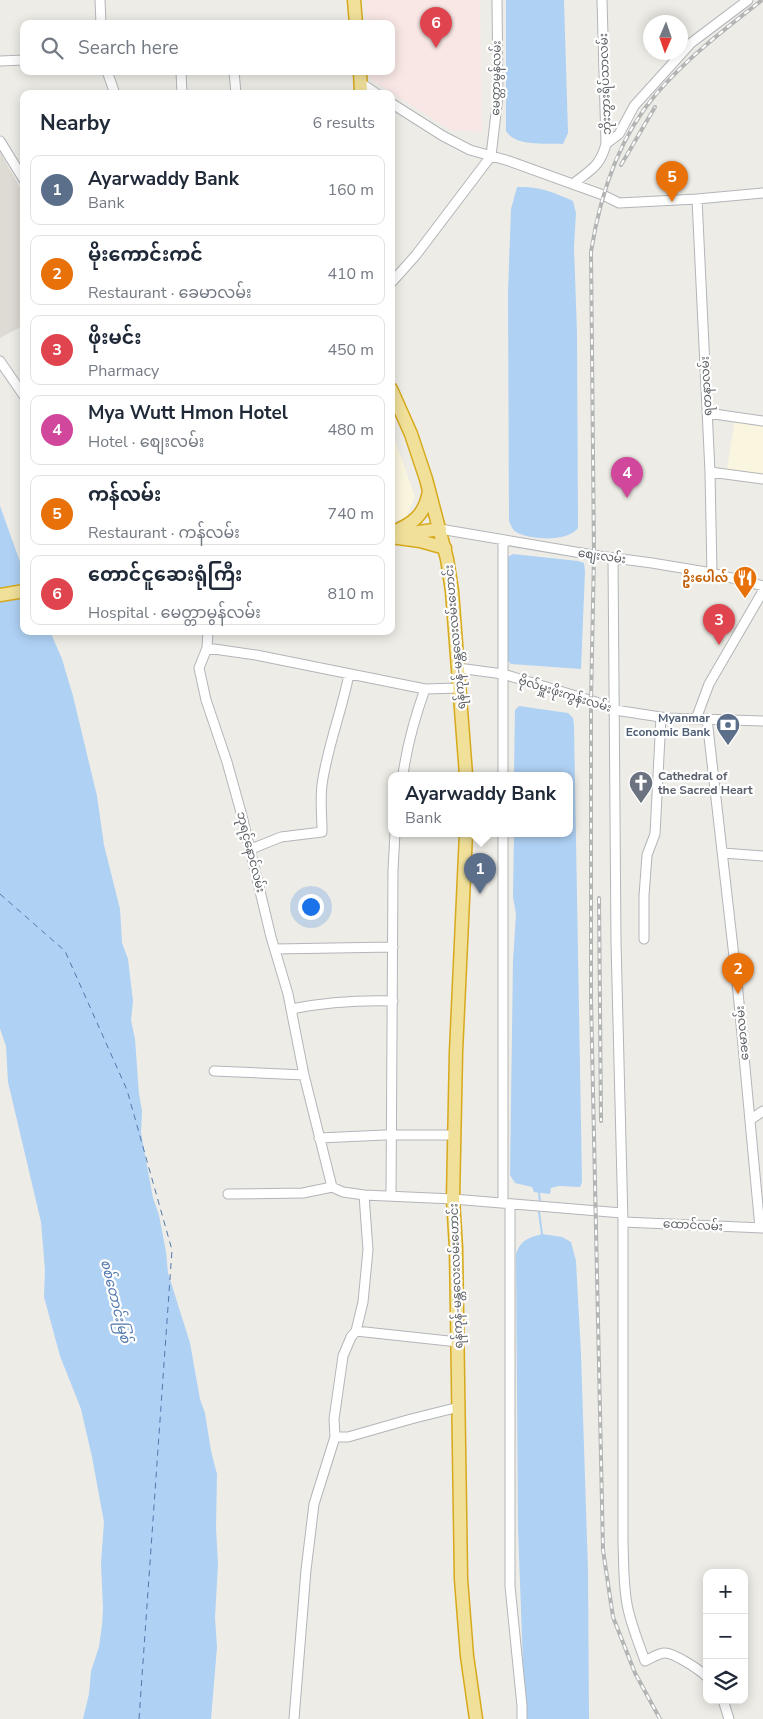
<!DOCTYPE html>
<meta charset="utf-8">
<style>
body{margin:0;font-family:"Nunito Sans","Noto Sans Myanmar",sans-serif;background:#f2f2f3;color:#1f2937}
.controls{position:absolute;right:15px;bottom:15px;display:grid;overflow:hidden;border-radius:10px;box-shadow:0 2px 12px #0003}
.controls button{width:45px;height:45px;display:grid;place-items:center;padding:0;border:0;border-bottom:1px solid #e0e1e3;background:#fff;color:#1f2937;font:25px sans-serif}
.compass{position:absolute;left:643px;top:15px;width:45px;height:45px;border-radius:50%;background:#fff;box-shadow:0 2px 12px #0003;rotate:182deg}
.you{position:absolute;left:310px;top:906px;width:18px;height:18px;margin:-12px;border:4px solid #fff;border-radius:50%;background:#1a73e8;box-shadow:0 0 0 8px #1a73e833}
.badge{display:grid;place-items:center;width:32px;height:32px;border-radius:50%;background:#d45a45;color:#fff;font-size:16px;font-weight:700}
.pin{position:absolute;translate:-50% -41px;filter:drop-shadow(0 1px 2px #0008)}
.pin::after{content:'';position:absolute;top:26px;width:18px;height:15px;background:inherit;clip-path:polygon(0 0,100% 0,50% 100%)}
.popup{position:absolute;left:388px;top:772px;width:185px;height:65px;box-sizing:border-box;display:grid;place-content:center;border-radius:10px;background:#fff;filter:drop-shadow(0 1px 4px #0005);font-size:16px;white-space:nowrap;color:#747a83}
.popup b{font-size:19px;color:#1f2937}
.popup::after{content:'';position:absolute;left:50%;top:100%;margin-left:-10px;border:10px solid transparent;border-top-color:#fff}
.list{margin:0;padding:0;list-style:none}
h2{display:flex;justify-content:space-between;align-items:center;height:65px;margin:0;padding:0 20px;font-size:21px}
h2 small{font-size:16px;font-weight:400;color:#747a83}
.list li{display:grid;grid-template-columns:32px 1fr auto;gap:15px;align-items:center;box-sizing:border-box;height:70px;margin:0 10px 10px;padding:0 10px;border:1px solid #e0e1e3;border-radius:10px}
.list b{display:block;font-size:19px;white-space:nowrap}
.list p{margin:0;font-size:16px;white-space:nowrap;color:#747a83}
.list em{font-size:16px;font-style:normal;color:#747a83}
.icon{flex:none;width:28px;height:28px;fill:none;stroke:currentColor;stroke-width:2;stroke-linecap:round;stroke-linejoin:round}
.map{position:relative;flex:none;width:763px;height:1719px;overflow:hidden}
.search{position:absolute;background:#fff;box-shadow:0 2px 12px #0003;left:20px;top:20px;width:375px;height:55px;display:flex;align-items:center;gap:12px;box-sizing:border-box;padding:0 18px;border-radius:10px;color:#747a83;font-size:19px}
.panel{position:absolute;background:#fff;box-shadow:0 2px 12px #0003;left:20px;top:90px;width:375px;height:545px;border-radius:10px}
.map>svg:first-child{display:block}
</style>
<div class="map">
<svg width="763" height="1719" viewBox="0 0 763 1719">
<rect width="100%" height="100%" fill="#eeece6"/>
<path fill="#faf5de" d="M735,419L763,423V475L727,469Z
M391,428L415,497L405,520H391Z"/>
<path fill="#dddbd4" d="M0,152L24,195V325L0,338Z"/>
<path fill="#f8e7e4" d="M364,0H480L482,132L450,130L369,78L368,71H391V24H366Z"/>
<path fill="#afd1f4" d="M506,0H564L568,133L563,144C546,143 515,147 506,131Z
M517,187C538,186 554,192 573,201L576,213L574,247L577,333L578,528C568,542 533,540 518,533C513,531 511,526 509,521L508,292L511,209Z
M0,506L24,573V631H50L62,659L73,696L97,796L104,845L120,909L122,943L128,959L133,1001L131,1020L135,1039L139,1094L142,1111L141,1133L153,1198L159,1215L166,1252L168,1273L190,1343L200,1399L205,1413L211,1451L217,1474L216,1528L218,1564L215,1618L217,1647L211,1719H83L89,1694L91,1671L99,1647L102,1625L103,1608L101,1563L104,1522L92,1457L81,1409L60,1356L44,1297L45,1270L41,1222L8,1082L6,1046L0,1029Z
M513,554L578,561L584,563L585,571L581,669L511,664L508,661L504,565L506,558Z
M519,706L568,713L573,718L574,725L582,1182L580,1187L559,1186L551,1188L550,1194L534,1192L532,1187L515,1183L510,1175L513,961L516,914L513,897L514,833H569V775H514L515,710Z
M542,1234L562,1237L571,1242L576,1261L581,1354L588,1570L589,1719H525L518,1529L516,1254C521,1240 528,1238 542,1234Z"/>
<g fill="none" stroke-linecap="round" stroke-linejoin="round">
<path stroke="#afd1f4" stroke-width="2" d="M539,1192L540,1202
M539,1212L542,1234"/>
<path stroke="#5178ad" stroke-width="1" stroke-dasharray="6 5" stroke-linecap="butt" d="M0,894L65,951L127,1090L172,1250L139,1719"/>
<defs>
<path id="minor" d="M100,0L101,24
M0,61L24,60
M107,71L115,94
M181,71L182,94
M234,71L236,94
M361,83L377,94
M391,103L443,136L470,150L509,161L603,195L619,203L697,199L763,193
M0,141L24,180
M606,144L619,134L634,106L691,43L748,0
M573,184C590,170 600,167 606,144L602,0
M697,199L710,472L712,573
M391,283L416,255L491,156L498,96L497,0
M0,361L24,396
M707,413L763,421
M710,472L763,479
M440,529L599,556L652,563L712,573L763,586
M503,540V775
M613,558L616,942L623,1222V1543C624,1565 623,1587 628,1609C632,1627 639,1644 645,1661C651,1658 657,1654 664,1653C673,1652 700,1670 707,1677
M208,631L207,648L199,668L206,700L227,762L242,816L271,937L288,994L304,1075L332,1187
M207,648L256,655L425,689L460,688
M458,668L503,674L596,702L615,710L667,718L763,721
M696,719L709,684L763,591
M707,719L738,992L760,1228
M403,775C407,745 415,717 425,689
M251,849L281,837L322,832C322,816 320,800 322,785C327,747 342,711 349,674
M723,853L763,856
M644,939V896L647,855L655,834L661,717
M275,949L393,947
M291,1009C327,1002 356,1000 393,1001
M214,1071L304,1075
M750,1120L763,1111
M319,1138L385,1135H455
M228,1194L303,1193L332,1187L343,1192L364,1195L453,1199L622,1213
M391,1196L393,870L395,833
M503,1203V833
M510,1204V1586L522,1706V1719
M623,1222L763,1228
M356,1331L458,1342
M335,1437H348L411,1419L459,1407
M723,1700L729,1719
M294,1719L306,1570L314,1504L335,1437L334,1419L343,1356L351,1337L356,1331L363,1302L368,1250L364,1195"/>
<path id="highway" d="M354,0L356,24
M360,71L361,94
M391,389L411,434L426,479L447,559L452,591L466,775
M391,533C413,524 425,515 429,491
M405,534L440,529
M391,537L420,541L445,548
M0,595L24,591
M466,833L456,1052L453,1199L456,1248L461,1579L467,1656L476,1719"/>
</defs>
<use href="#minor" stroke="#b3b5b9" stroke-width="11"/>
<use href="#highway" stroke="#d7a91c" stroke-width="15"/>
<use href="#minor" stroke="#fff" stroke-width="9"/>
<use href="#highway" stroke="#f0e09a" stroke-width="12"/>
<defs>
<path id="rail" d="M621,165L655,107
M599,898L601,1121
M660,1719L635,1673L613,1617L603,1550L591,999V701L594,555L591,252C600,195 618,138 657,93C688,57 725,29 762,0"/>
</defs>
<use href="#rail" stroke="#b3b4b4" stroke-width="4"/>
<use href="#rail" stroke="#fff" stroke-width="2" stroke-dasharray="5.5" stroke-linecap="butt"/>
</g>
<defs>
<symbol id="restaurant-pin" viewBox="-11 -11 22 30"><path d="M0 17L-7.5 6A9.5 9.5 0 1 1 7.5 6Z" fill="#e8710a" stroke="#fff"/><path d="M-5-6h1v4h1v-4h1v4h1v-4h1v5L-1.5 .5V6h-2V.5L-5-1ZM5-6V6H3V1.5H1.5Q1.5-4 5-6Z" fill="#fff"/></symbol>
<symbol id="bank-pin" viewBox="-11 -11 22 30"><path d="M0 17L-7.5 6A9.5 9.5 0 1 1 7.5 6Z" fill="#5c6f8a" stroke="#fff"/><path d="M-6-4H6V4H-6ZM0-2.3a2.3 2.3 0 1 0 0 4.6a2.3 2.3 0 1 0 0-4.6Z" fill="#fff"/></symbol>
<symbol id="church-pin" viewBox="-11 -11 22 30"><path d="M0 17L-7.5 6A9.5 9.5 0 1 1 7.5 6Z" fill="#6b7280" stroke="#fff"/><path d="M-1.2-6h2.4v3.5h3.3v2.4h-3.3V6h-2.4V-.1h-3.3v-2.4h3.3Z" fill="#fff"/></symbol>
</defs>
<g fill-rule="evenodd">
<use href="#restaurant-pin" x="731" y="564" width="28" height="38"/>
<use href="#bank-pin" x="714" y="711" width="28" height="38"/>
<use href="#church-pin" x="627" y="769" width="28" height="38"/>
</g>
<g text-anchor="middle" stroke-width="4.5" stroke-linejoin="round" paint-order="stroke">
<g font-size="12" fill="#5d6064" stroke="#fff">
<text transform="translate(496 78) rotate(-89)" y="4">မေတ္တာမွန်လမ်း</text>
<text transform="translate(605 84) rotate(-92)" y="4">ဘိုးဘွားရိပ်သာလမ်း</text>
<text transform="translate(706 386) rotate(-93)" y="4">ရတနာလမ်း</text>
<text transform="translate(602 556) rotate(8)" y="4">စျေးလမ်း</text>
<text transform="translate(455 637) rotate(-95)" y="4">ရန်ကုန်-မန္တလေးလမ်းဟောင်း</text>
<text transform="translate(565 694) rotate(17)" y="4">ဗိုလ်မှူးဖိုးကွန်းလမ်း</text>
<text transform="translate(251 852) rotate(76)" y="4">ဘုရင့်နောင်လမ်း</text>
<text transform="translate(742 1033) rotate(-95)" y="4">ခေမာလမ်း</text>
<text transform="translate(693 1225) rotate(3)" y="4">ထောင်လမ်း</text>
<text transform="translate(456 1276) rotate(-92)" y="4">ရန်ကုန်-မန္တလေးလမ်းဟောင်း</text>
</g>
<g font-size="12" font-weight="bold" fill="#c56008" stroke="#fff" text-anchor="end">
<text x="728" y="582">ဦးပေါလ်</text>
</g>
<g font-size="12" font-weight="bold" fill="#4e5e75" stroke="#fff" text-anchor="end">
<text x="710" y="722">Myanmar<tspan x="710" dy="14">Economic Bank</tspan></text>
</g>
<g font-size="12" font-weight="bold" fill="#5b616d" stroke="#fff" text-anchor="start">
<text x="658" y="780">Cathedral of<tspan x="658" dy="14">the Sacred Heart</tspan></text>
</g>
<g font-size="14" font-style="italic" fill="#5178ad" stroke="#fff">
<text transform="translate(116 1301) rotate(76)" y="5">စစ်တောင်းမြစ်</text>
</g>
</g>
</svg>
<div class="controls">
<button>+</button>
<button>−</button>
<button><svg class="icon" aria-label="layers" viewBox="0 0 24 24"><path d="M12 4l9 5-9 5-9-5zM3 14l9 5 9-5"/></svg></button>
</div>
<svg class="compass" viewBox="-18 -18 36 36"><path d="M0-13l5 13h-10z" fill="#e53935"/><path d="M0 13l5-13h-10z" fill="#747a83"/></svg>
<div class="you"></div>
<div class="pin badge" style="left:480px;top:894px;background:#5c6f8a">1</div>
<div class="popup"><b>Ayarwaddy Bank</b>Bank</div>
<div class="pin badge" style="left:738px;top:994px;background:#e8710a">2</div>
<div class="pin badge" style="left:719px;top:645px;background:#e0444e">3</div>
<div class="pin badge" style="left:627px;top:498px;background:#d1479c">4</div>
<div class="pin badge" style="left:672px;top:202px;background:#e8710a">5</div>
<div class="pin badge" style="left:436px;top:48px;background:#e0444e">6</div>
<div class="search"><svg class="icon" aria-label="search" viewBox="0 0 24 24"><circle cx="10" cy="10" r="6"/><path d="M15 15l6 6"/></svg>Search here</div>
<section class="panel">
<h2>Nearby<small>6 results</small></h2>
<ul class="list">
<li><span class="badge" style="background:#5c6f8a">1</span><div><b>Ayarwaddy Bank</b><p>Bank</p></div><em>160 m</em></li>
<li><span class="badge" style="background:#e8710a">2</span><div><b>မိုးကောင်းကင်</b><p>Restaurant · ခေမာလမ်း</p></div><em>410 m</em></li>
<li><span class="badge" style="background:#e0444e">3</span><div><b>ဖိုးမင်း</b><p>Pharmacy</p></div><em>450 m</em></li>
<li><span class="badge" style="background:#d1479c">4</span><div><b>Mya Wutt Hmon Hotel</b><p>Hotel · စျေးလမ်း</p></div><em>480 m</em></li>
<li><span class="badge" style="background:#e8710a">5</span><div><b>ကန်လမ်း</b><p>Restaurant · ကန်လမ်း</p></div><em>740 m</em></li>
<li><span class="badge" style="background:#e0444e">6</span><div><b>တောင်ငူဆေးရုံကြီး</b><p>Hospital · မေတ္တာမွန်လမ်း</p></div><em>810 m</em></li>
</ul>
</section>
</div>
